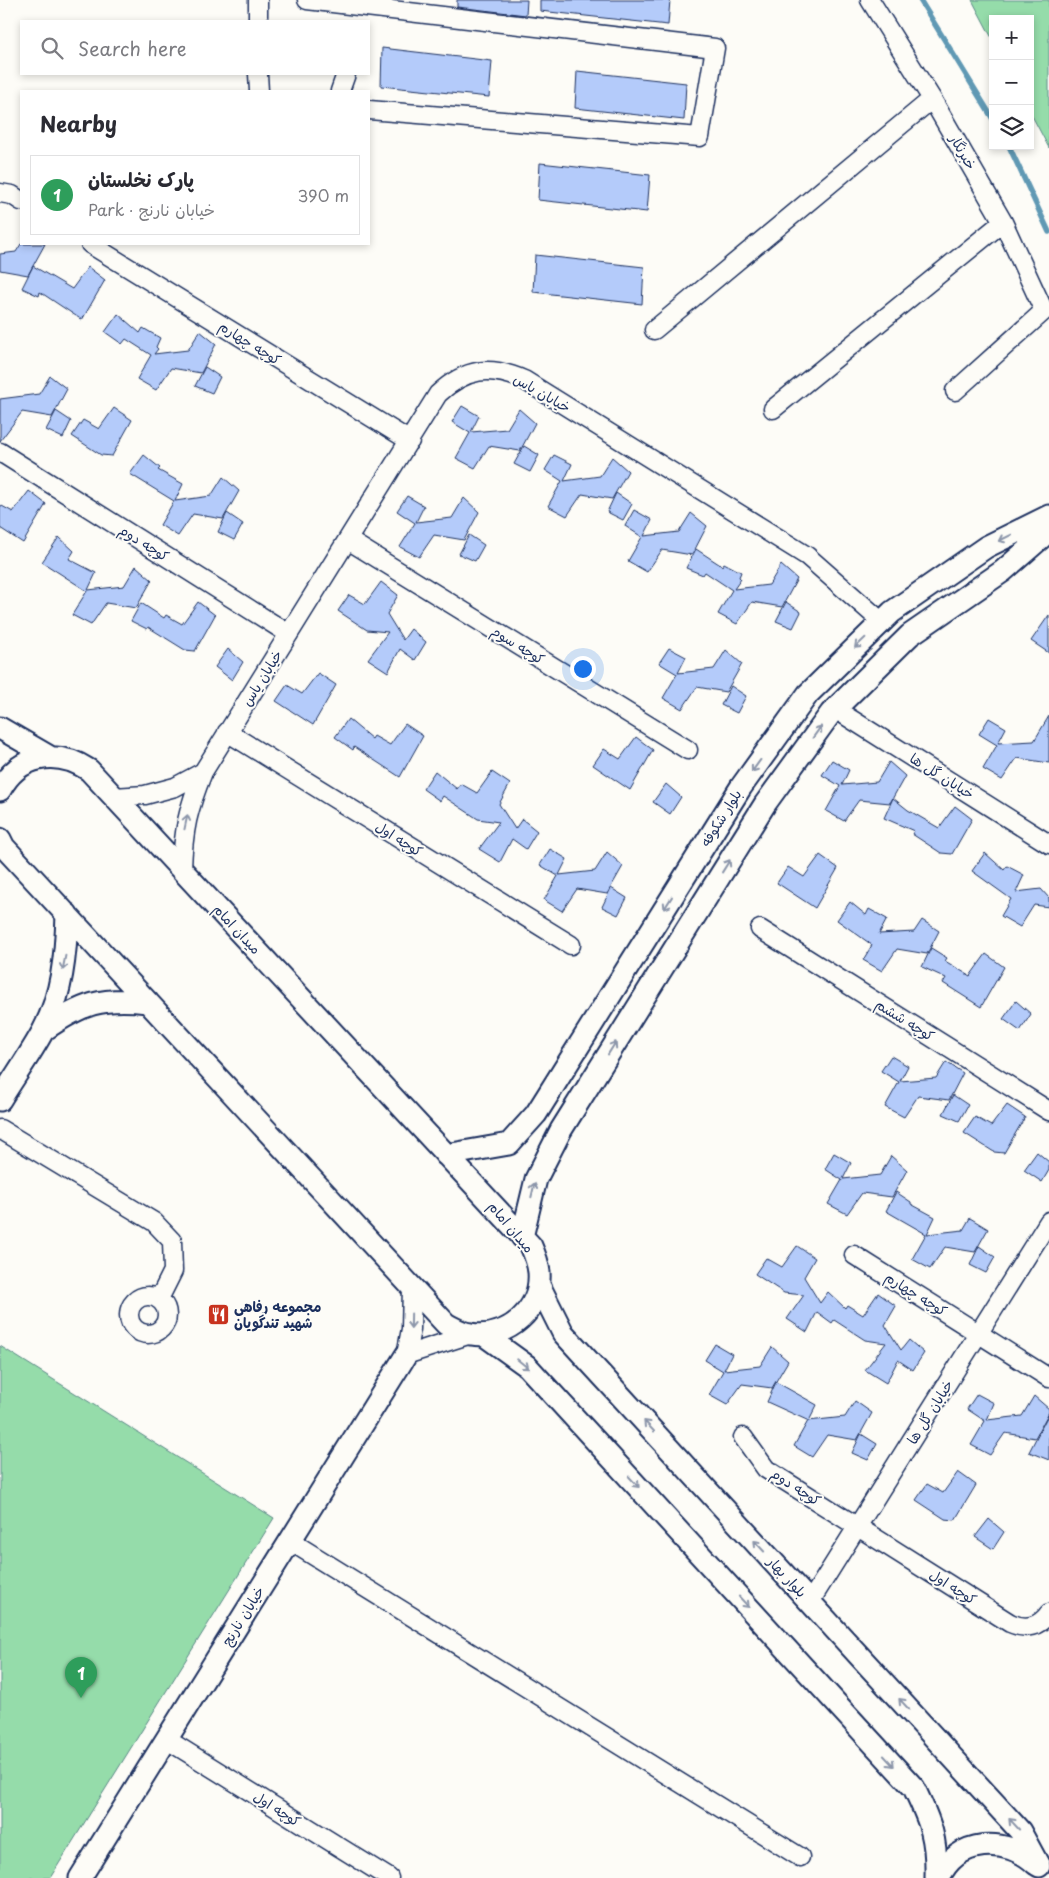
<!DOCTYPE html>
<meta charset="utf-8">
<style>
body{margin:0;font-family:"Playpen Sans","Playpen Sans Arabic",sans-serif;background:#f7f7f7;color:#2b2b33}
.controls{position:absolute;right:15px;top:15px;display:grid;overflow:hidden;border-radius:0px;box-shadow:0 2px 8px #0003}
.controls button{width:45px;height:45px;display:grid;place-items:center;padding:0;border:0;border-bottom:1px solid #e1e1e2;background:#fff;color:#2b2b33;font:25px sans-serif}
.you{position:absolute;left:582px;top:668px;width:18px;height:18px;margin:-12px;border:4px solid #fff;border-radius:50%;background:#1a73e8;box-shadow:0 0 0 8px #1a73e833}
.badge{display:grid;place-items:center;width:32px;height:32px;border-radius:50%;background:#2563eb;color:#fff;font-size:16px;font-weight:700}
.pin{position:absolute;translate:-50% -41px;filter:drop-shadow(0 1px 2px #0008)}
.pin::after{content:'';position:absolute;top:26px;width:18px;height:15px;background:inherit;clip-path:polygon(0 0,100% 0,50% 100%)}
.list{margin:0;padding:0;list-style:none}
h2{display:flex;justify-content:space-between;align-items:center;height:65px;margin:0;padding:0 20px;font-size:21px}
h2 small{font-size:16px;font-weight:400;color:#7c7c81}
.list li{display:grid;grid-template-columns:32px 1fr auto;gap:15px;align-items:center;box-sizing:border-box;height:80px;margin:0 10px 10px;padding:0 10px;border:1px solid #e1e1e2;border-radius:0px}
.list b{display:block;font-size:19px;white-space:nowrap}
.list p{margin:0;font-size:16px;white-space:nowrap;color:#7c7c81}
.list em{font-size:16px;font-style:normal;color:#7c7c81}
.icon{flex:none;width:28px;height:28px;fill:none;stroke:currentColor;stroke-width:2;stroke-linecap:round;stroke-linejoin:round}
.map{position:relative;flex:none;width:1049px;height:1878px;overflow:hidden}
.search{position:absolute;background:#fff;box-shadow:0 2px 8px #0003;left:20px;top:20px;width:350px;height:55px;display:flex;align-items:center;gap:12px;box-sizing:border-box;padding:0 18px;border-radius:0px;color:#7c7c81;font-size:19px}
.panel{position:absolute;background:#fff;box-shadow:0 2px 8px #0003;left:20px;top:90px;width:350px;height:155px;border-radius:0px}
.map>svg:first-child{display:block}
</style>
<div class="map">
<svg width="1049" height="1878" viewBox="0 0 1049 1878">
<rect width="100%" height="100%" fill="#fdfcf7"/>
<filter id="ink" filterUnits="userSpaceOnUse"><feTurbulence type="fractalNoise" baseFrequency=".02" numOctaves="2"/><feDisplacementMap in="SourceGraphic" scale="10" xChannelSelector="R" yChannelSelector="G"/><feConvolveMatrix kernelMatrix="1 2 1 2 8 2 1 2 1" color-interpolation-filters="sRGB"/></filter>
<g filter="url(#ink)">
<path fill="#95dcaa" stroke="#588684" d="M972,0H1049V148L1030,112V19H993V40Z
M0,1346L274,1518L50,1878H0Z"/>
<g fill="none" stroke-linecap="round" stroke-linejoin="round">
<path stroke="#6199b4" stroke-width="5.5" d="M920,0L993,119
M1009,146L1049,232"/>
</g>
<path fill="#b4cbfa" stroke="#1b2f5e" d="M457,0H527L526,15L457,7Z
M540,0H670L668,25L540,11Z
M382,48L492,61L489,97L381,86Z
M577,71L686,83L684,120L575,108Z
M540,163L650,175L647,212L538,200Z
M21,244H45L28,275L0,270V254L16,252Z
M535,255L644,267L642,304L533,292Z
M33,266L72,289L88,267L105,280L82,320L40,292L39,296L22,288Z
M118,314L140,333L143,328L160,338L156,347L158,349L154,354L188,350L200,331L216,344L201,373L171,368L156,390L137,379L151,355L126,339L122,344L105,332Z
M205,367L220,377L212,393L195,386Z
M50,376L67,389L52,417L22,412L0,441V399L39,394Z
M462,406L479,416L471,432L507,429L519,409L535,423L520,451L489,446L475,468L456,458L470,433L452,422Z
M114,408L132,420L112,456L101,455L72,436L83,420L99,429Z
M56,411L71,421L63,438L46,430Z
M524,446L539,455L530,472L514,464Z
M144,455L160,468L158,470L183,484L175,501L211,496L223,477L239,491L223,519L193,514L178,536L160,525L174,501L130,474Z
M554,455L572,464L564,481L600,476L612,457L628,471L612,499L582,494L567,516L548,506L562,481L545,470Z
M29,491L46,504L23,543L0,528V505L13,512Z
M616,493L632,504L623,520L607,512Z
M407,496L424,506L416,522L452,518L464,498L479,512L464,540L434,535L419,557L400,547L415,523L397,511Z
M634,510L652,520L644,536L679,532L691,513L707,526L692,555L662,550L647,572L628,561L642,537L625,526Z
M227,513L243,524L234,540L218,532Z
M469,535L484,545L475,561L459,554Z
M59,537L74,551L69,559L96,573L88,590L124,586L136,566L152,580L136,608L106,603L91,625L72,615L87,591L42,562Z
M696,549L722,566L724,563L741,572L739,577L741,579L734,589L769,585L781,565L797,579L782,607L752,602L737,624L718,614L732,590L705,572L703,575L686,568Z
M381,582L398,595L387,614L403,640L411,629L426,642L415,660L400,649L388,672L368,659L388,632L367,630L338,611L349,595L365,604Z
M198,602L215,615L195,651L185,650L148,627L147,629L131,621L141,603L164,618L166,615L182,624Z
M786,602L801,612L793,628L776,621Z
M1049,615V653L1031,641Z
M669,648L686,657L678,673L714,669L726,650L742,664L726,692L697,687L682,709L663,698L677,674L659,663Z
M228,649L243,662L232,680L215,667Z
M318,673L336,685L313,725L276,701L287,685L302,694Z
M731,686L746,696L737,713L721,705Z
M1049,716V763L1017,758L1002,780L983,769L997,745L979,734L989,718L1006,728L998,743L1034,741Z
M348,719L372,739L374,736L390,745L405,724L423,736L400,777L354,747L353,750L335,737Z
M636,737L653,750L630,790L593,765L604,749L620,759Z
M832,760L849,770L842,785L877,782L889,762L905,776L890,803L859,800L844,821L826,811L840,786L822,775Z
M435,771L457,789L461,784L477,793L492,772L510,784L499,804L515,829L522,819L537,831L526,849L512,839L500,862L479,849L499,822L478,819L443,796L440,801L423,789Z
M666,784L681,797L670,814L653,802Z
M893,798L908,810L939,828L955,806L972,819L952,854L941,853L912,834L914,831L884,818Z
M550,849L567,859L559,875L595,871L607,852L623,866L607,894L577,889L562,911L544,900L558,876L540,865Z
M985,853L1004,870L1007,866L1024,875L1016,892L1041,889L1049,898V907L1034,905L1020,927L1001,916L1011,899L972,871Z
M820,855L838,868L815,908L777,883L788,867L804,877Z
M611,888L627,898L618,915L602,907Z
M850,902L866,915L869,909L887,919L879,934L914,932L922,920L939,931L927,954L897,949L882,971L863,960L872,945L837,920Z
M931,948L947,958L945,961L970,976L986,954L1004,967L981,1007L943,983L946,978L922,967Z
M1016,1001L1031,1014L1020,1031L1003,1019Z
M891,1056L908,1066L900,1081L936,1078L946,1062L963,1073L949,1100L918,1096L904,1117L885,1107L899,1082L881,1071Z
M953,1095L968,1105L959,1121L943,1114Z
M1007,1105L1025,1117L1004,1153L994,1152L964,1133L975,1117L991,1126Z
M1037,1152L1049,1162V1170L1042,1182L1024,1170Z
M834,1153L851,1163L843,1179L880,1175L891,1156L907,1170L892,1197L862,1193L847,1214L828,1204L842,1180L825,1169Z
M896,1192L911,1202V1204L935,1217L927,1234L963,1230L970,1218L988,1229L975,1252L945,1247L930,1269L912,1259L926,1234L886,1211Z
M797,1246L815,1258L804,1277L820,1303L828,1292L845,1308L847,1305L863,1315L878,1293L896,1306L885,1325L901,1350L909,1340L924,1353L913,1370L898,1360L886,1383L865,1370L886,1343L865,1340L834,1320L832,1323L817,1312L807,1332L787,1319L804,1295L784,1293L755,1274L766,1258L782,1267Z
M979,1246L995,1257L986,1273L970,1265Z
M715,1344L732,1354L724,1370L760,1366L772,1347L788,1361L772,1388L742,1384L727,1405L709,1395L723,1371L705,1360Z
M776,1382L817,1405L809,1421L767,1402Z
M977,1394L994,1403L987,1420L1022,1416L1034,1396L1049,1409V1412L1035,1438L1005,1433L990,1455L971,1445L985,1421L967,1409Z
M855,1401L872,1413L857,1440L827,1435L812,1457L794,1446L808,1421L845,1417Z
M1049,1413V1460L1029,1452Z
M861,1434L877,1444L868,1460L852,1453Z
M958,1472L976,1485L955,1520L945,1519L916,1500L927,1484L943,1493Z
M989,1519L1004,1532L993,1549L975,1537Z"/>
<g fill="none" stroke-linecap="round" stroke-linejoin="round">
<defs>
<path id="minor" d="M258,0V21
M307,0L715,48L700,137L369,110
M870,0L932,99L1003,222L1044,311L955,391
M258,74L259,91
M340,91L346,74
M0,193L12,195L21,201
M90,244L410,441
M654,330L932,99
M773,409L1003,222
M0,452L289,634
M348,540L688,750
M835,709L1049,844
M227,732L571,945
M114,797L145,795L175,787L203,772
M182,870C183,830 188,809 203,772L438,394C466,368 490,365 524,380L807,556L882,622
M760,929L1049,1111
M0,1129L154,1222L172,1241L173,1271L159,1299
M854,1255L1049,1378
M412,1287L411,1329L406,1355L471,1334
M129 1315a19 19 0 1 1 38 0a19 19 0 1 1-38 0Z
M743,1437L766,1469L1010,1623C1026,1630 1039,1627 1049,1613
M290,1541L800,1857
M810,1602L1049,1221
M166,1739L389,1878"/>
<path id="tertiary" d="M0,728L50,757
M0,790C19,754 57,749 89,770L531,1246C535,1255 538,1263 539,1272C542,1309 508,1340 471,1334C462,1333 454,1328 446,1324L4,847L0,839
M44,1030C83,1003 101,997 148,1002
M0,1100C14,1077 30,1055 43,1031C62,995 66,954 67,914
M446,1155L509,1144L536,1114L741,787L808,694L892,612L986,547L1049,516
M522,1237L536,1179L561,1130L765,804L831,713L910,635L1003,571L1049,531
M539,1285L563,1333L1020,1831L1039,1866
M484,1335L527,1366L914,1788C931,1823 937,1839 936,1878
M80,1878L406,1355
M939,1878C957,1838 1006,1836 1036,1864"/>
</defs>
<use href="#minor" stroke="#1b2f5e" stroke-width="21"/>
<use href="#tertiary" stroke="#1b2f5e" stroke-width="25"/>
<use href="#minor" stroke="#fdfcf7" stroke-width="18"/>
<use href="#tertiary" stroke="#fdfcf7" stroke-width="21"/>
</g>
<defs><path id="oneway-shaft" d="M-6 0H5M1.5-3L5.5 0L1.5 3" fill="none" stroke-width="1.6" stroke-linecap="round" stroke-linejoin="round" transform="scale(1.25)"/></defs>
<g stroke="#8c96aa">
<use href="#oneway-shaft" transform="translate(1005 538) rotate(154)"/>
<use href="#oneway-shaft" transform="translate(860 643) rotate(136)"/>
<use href="#oneway-shaft" transform="translate(817 732) rotate(-54)"/>
<use href="#oneway-shaft" transform="translate(756 766) rotate(126)"/>
<use href="#oneway-shaft" transform="translate(186 822) rotate(-78)"/>
<use href="#oneway-shaft" transform="translate(726 866) rotate(-58)"/>
<use href="#oneway-shaft" transform="translate(668 903) rotate(122)"/>
<use href="#oneway-shaft" transform="translate(64 963) rotate(101)"/>
<use href="#oneway-shaft" transform="translate(612 1048) rotate(-58)"/>
<use href="#oneway-shaft" transform="translate(533 1190) rotate(-77)"/>
<use href="#oneway-shaft" transform="translate(411 1321) rotate(91)"/>
<use href="#oneway-shaft" transform="translate(523 1364) rotate(39)"/>
<use href="#oneway-shaft" transform="translate(649 1426) rotate(-133)"/>
<use href="#oneway-shaft" transform="translate(634 1482) rotate(47)"/>
<use href="#oneway-shaft" transform="translate(759 1546) rotate(-133)"/>
<use href="#oneway-shaft" transform="translate(744 1602) rotate(47)"/>
<use href="#oneway-shaft" transform="translate(904 1704) rotate(-133)"/>
<use href="#oneway-shaft" transform="translate(889 1761) rotate(47)"/>
<use href="#oneway-shaft" transform="translate(1014 1824) rotate(-133)"/>
</g>
</g>
<defs>
<symbol id="restaurant-square" viewBox="-11 -11 22 22"><rect x="-9" y="-9" width="18" height="18" rx="4" fill="#c8321e" stroke="#fdfcf7"/><path d="M-5-6h1v4h1v-4h1v4h1v-4h1v5L-1.5 .5V6h-2V.5L-5-1ZM5-6V6H3V1.5H1.5Q1.5-4 5-6Z" fill="#fff"/></symbol>
</defs>
<g fill-rule="evenodd">
<use href="#restaurant-square" x="206" y="1302" width="25" height="25"/>
</g>
<g text-anchor="middle" stroke-width="4" stroke-linejoin="round" paint-order="stroke">
<g font-size="14" fill="#1b2f5e" stroke="#fdfcf7">
<text transform="translate(963 152) rotate(60)" y="5">خبرنگار</text>
<text transform="translate(250 343) rotate(32)" y="5">کوچه چهارم</text>
<text transform="translate(542 393) rotate(30)" y="5">خیابان یاس</text>
<text transform="translate(144 543) rotate(32)" y="5">کوچه دوم</text>
<text transform="translate(518 645) rotate(32)" y="5">کوچه سوم</text>
<text transform="translate(262 678) rotate(-58)" y="5">خیابان یاس</text>
<text transform="translate(942 776) rotate(32)" y="5">خیابان گل ها</text>
<text transform="translate(721 818) rotate(-58)" y="5">بلوار شکوفه</text>
<text transform="translate(399 839) rotate(32)" y="5">کوچه اول</text>
<text transform="translate(237 929) rotate(47)" y="5">میدان امام</text>
<text transform="translate(905 1020) rotate(32)" y="5">کوچه ششم</text>
<text transform="translate(511 1227) rotate(50)" y="5">میدان امام</text>
<text transform="translate(916 1294) rotate(32)" y="5">کوچه چهارم</text>
<text transform="translate(930 1412) rotate(-58)" y="5">خیابان گل ها</text>
<text transform="translate(796 1487) rotate(33)" y="5">کوچه دوم</text>
<text transform="translate(787 1577) rotate(47)" y="5">بلوار بهار</text>
<text transform="translate(953 1587) rotate(32)" y="5">کوچه اول</text>
<text transform="translate(243 1616) rotate(-58)" y="5">خیابان نارنج</text>
<text transform="translate(277 1809) rotate(32)" y="5">کوچه اول</text>
</g>
<g font-size="14" font-weight="bold" fill="#1b2f5e" stroke="#fdfcf7" text-anchor="start">
<text x="234" y="1312">مجموعه رفاهی<tspan x="234" dy="16">شهید تندگویان</tspan></text>
</g>
</g>
</svg>
<div class="controls">
<button>+</button>
<button>−</button>
<button><svg class="icon" aria-label="layers" viewBox="0 0 24 24"><path d="M12 4l9 5-9 5-9-5zM3 14l9 5 9-5"/></svg></button>
</div>
<div class="you"></div>
<div class="pin badge" style="left:81px;top:1698px;background:#2e9e5b">1</div>
<div class="search"><svg class="icon" aria-label="search" viewBox="0 0 24 24"><circle cx="10" cy="10" r="6"/><path d="M15 15l6 6"/></svg>Search here</div>
<section class="panel">
<h2>Nearby<small></small></h2>
<ul class="list">
<li><span class="badge" style="background:#2e9e5b">1</span><div><b>پارک نخلستان</b><p>Park · خیابان نارنج</p></div><em>390 m</em></li>
</ul>
</section>
</div>
